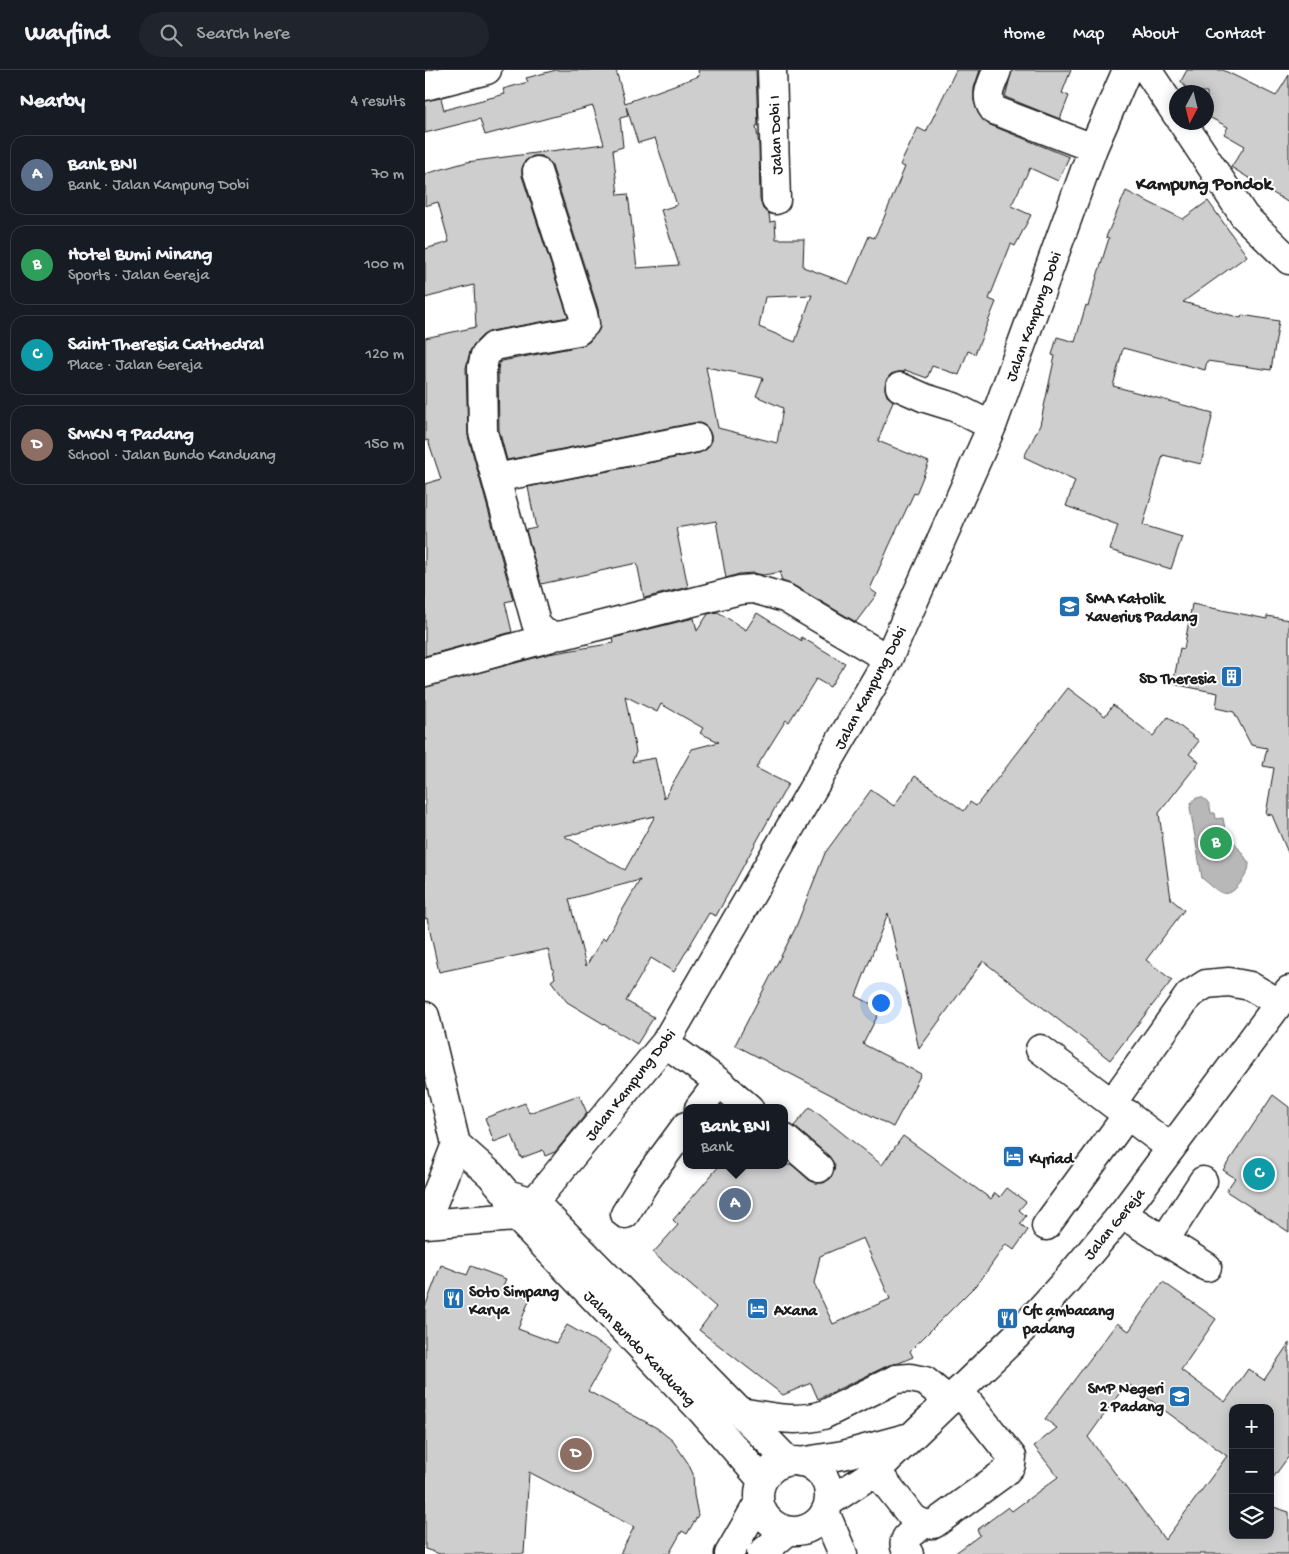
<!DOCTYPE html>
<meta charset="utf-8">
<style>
body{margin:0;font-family:"Gochi Hand",sans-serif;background:#20242c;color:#f1f3f6}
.controls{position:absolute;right:15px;bottom:15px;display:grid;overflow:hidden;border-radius:10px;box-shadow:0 2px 12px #0003}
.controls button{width:45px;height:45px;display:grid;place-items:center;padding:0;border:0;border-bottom:1px solid #363941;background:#171b24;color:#f1f3f6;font:25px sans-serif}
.compass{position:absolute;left:744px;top:15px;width:45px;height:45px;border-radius:50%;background:#171b24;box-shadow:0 2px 12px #0003;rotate:187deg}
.you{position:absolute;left:455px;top:932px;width:18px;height:18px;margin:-12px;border:4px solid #fff;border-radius:50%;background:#1a73e8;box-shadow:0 0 0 8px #1a73e833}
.badge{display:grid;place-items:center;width:32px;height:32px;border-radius:50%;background:#1f6fb2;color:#fff;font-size:16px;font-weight:700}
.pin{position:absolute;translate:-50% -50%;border:2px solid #fff;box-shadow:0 1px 5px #0006}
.popup{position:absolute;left:258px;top:1034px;width:105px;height:65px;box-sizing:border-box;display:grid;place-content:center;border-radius:10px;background:#171b24;filter:drop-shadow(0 1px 4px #0005);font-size:16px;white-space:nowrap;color:#9ea1a6}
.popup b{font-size:19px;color:#f1f3f6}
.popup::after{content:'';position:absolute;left:50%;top:100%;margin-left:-10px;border:10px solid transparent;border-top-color:#171b24}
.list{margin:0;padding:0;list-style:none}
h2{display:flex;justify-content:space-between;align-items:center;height:65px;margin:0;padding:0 20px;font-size:21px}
h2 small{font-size:16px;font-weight:400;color:#9ea1a6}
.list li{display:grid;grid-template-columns:32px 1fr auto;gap:15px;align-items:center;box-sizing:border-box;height:80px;margin:0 10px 10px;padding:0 10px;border:1px solid #363941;border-radius:15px}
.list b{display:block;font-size:19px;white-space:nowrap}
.list p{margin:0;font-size:16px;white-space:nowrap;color:#9ea1a6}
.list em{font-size:16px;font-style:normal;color:#9ea1a6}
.icon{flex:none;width:28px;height:28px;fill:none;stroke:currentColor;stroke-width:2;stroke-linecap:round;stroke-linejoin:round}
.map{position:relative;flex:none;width:864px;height:1484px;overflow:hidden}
header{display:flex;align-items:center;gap:30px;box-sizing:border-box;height:70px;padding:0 25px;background:#171b24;border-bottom:1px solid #363941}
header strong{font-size:24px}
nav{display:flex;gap:28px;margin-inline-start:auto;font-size:18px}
.search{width:350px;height:45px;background:#20242c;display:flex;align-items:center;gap:12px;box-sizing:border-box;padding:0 18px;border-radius:28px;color:#9ea1a6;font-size:19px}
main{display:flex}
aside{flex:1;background:#171b24}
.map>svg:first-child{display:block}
</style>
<header>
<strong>Wayfind</strong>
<div class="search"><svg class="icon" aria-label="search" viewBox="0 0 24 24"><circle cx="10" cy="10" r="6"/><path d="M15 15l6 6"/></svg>Search here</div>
<nav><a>Home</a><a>Map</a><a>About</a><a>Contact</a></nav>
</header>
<main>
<aside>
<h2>Nearby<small>4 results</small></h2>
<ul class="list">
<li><span class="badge" style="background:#5c6f8a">A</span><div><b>Bank BNI</b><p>Bank · Jalan Kampung Dobi</p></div><em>70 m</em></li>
<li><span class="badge" style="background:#2e9e5b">B</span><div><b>Hotel Bumi Minang</b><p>Sports · Jalan Gereja</p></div><em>100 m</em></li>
<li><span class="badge" style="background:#0f9aa8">C</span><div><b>Saint Theresia Cathedral</b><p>Place · Jalan Gereja</p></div><em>120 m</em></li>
<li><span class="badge" style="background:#8d6e63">D</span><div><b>SMKN 9 Padang</b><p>School · Jalan Bundo Kanduang</p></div><em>150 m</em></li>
</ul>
</aside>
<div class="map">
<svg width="864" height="1484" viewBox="0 0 864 1484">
<rect width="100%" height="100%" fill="#fff"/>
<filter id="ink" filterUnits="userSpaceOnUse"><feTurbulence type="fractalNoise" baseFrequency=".02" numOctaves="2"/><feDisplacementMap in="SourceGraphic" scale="10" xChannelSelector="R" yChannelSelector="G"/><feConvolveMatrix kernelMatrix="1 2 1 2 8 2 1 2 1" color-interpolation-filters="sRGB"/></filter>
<g filter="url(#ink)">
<path fill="#b8b8b8" stroke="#7a7a7a" d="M776,727C784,731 785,735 786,743H790L791,749L798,748L800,759L824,793C824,801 821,805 816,812C801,833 793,821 777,808L765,738C766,731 769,728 776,727Z"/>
<path fill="#cecece" stroke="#1c1c1c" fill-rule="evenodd" d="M131,0H191L200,33L274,6L273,0H331L333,55L331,56L334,75L335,130L338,139L344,144L345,152L350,151L351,169H379L378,197L424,214L444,166L449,168L458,150L480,97L475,95L493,58L501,62L531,0H555L549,18V31L553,43L563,54L644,87L633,111L605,98L586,136L606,145L590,176L586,174L564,229L571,232L550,284L543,281L534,305L507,296L502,308L480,300L479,302H473L466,304L461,310L460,319L462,326L468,331L453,371L504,392L491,424L489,423L465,474L445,519L452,524L431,552L368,515L357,511L355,504L357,502L338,505L328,503L314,504L301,508L291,451L251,458L263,517L219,528L212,493L116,514L101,460L111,458L103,417L274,383L282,379L286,373V365L282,357L276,353H268L82,390L74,360L73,300L74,293L77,291L156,276L164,272L175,258L173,239L127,96L122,89L116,86H108L100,91L97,98V106L143,247L66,261L58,265L49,274L45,281L41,298L43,366L88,530L80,532L87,562L0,586V414L16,409L3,370L0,371V268L51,257L49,215L0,228V179L24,172L13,132L0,136V104L42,92L179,74L168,36L60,65L55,49L0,63V31L16,28L19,40L80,24L78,19L103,12L101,8ZM201,36L213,73L230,68L252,135L236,140L254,195L212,198L203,124L193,125L188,80L198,77L195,48L203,46ZM387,225L370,272L334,257L340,227ZM281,297L338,308L331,326L358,338L352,373L293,358Z
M587,0H646L637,23L644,26L635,49L580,27Z
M762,0H798L851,26L864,5V133L806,97L820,76L799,64L803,57L782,46V22H764L756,11Z
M701,121L758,149L783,131L822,186L758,232L816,248L817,245L854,251L846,300L782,291L780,300L698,278L688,316L788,343L776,394L738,385L718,455L757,467L746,499L685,480L693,455L641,436L650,411L599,387L615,355L630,286L627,285L632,267L650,272L661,235L663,236L684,168L681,167Z
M767,534L842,549V546L864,550V785L847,745L841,744L849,698L838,696L842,678L826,675L809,642L791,638L793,623L748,614L755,578L759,579Z
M293,542L321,560L332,543L377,571L376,567L420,593L405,617L391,609L364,652L361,650L331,698L363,714L291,846L284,843L249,902L226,888L201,931L229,947L212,974L142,932L126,911L130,908L123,879L14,902L2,848L0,849V617L124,584L189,573L188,568L269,548L272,561L283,544ZM200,626L232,642L236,634L278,658L275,663L294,672L267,679L239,729L230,688L207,692L211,682ZM230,746L200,800L139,766ZM215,810L180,870L178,868L161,896L144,829Z
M643,618L680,646L688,635L728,666L743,647L774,671L764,684L774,692L734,743L746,829L759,840L721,890L747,910L685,990L558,891L494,979L463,843L431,926L456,939L438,974L496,1004L468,1057L310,975L370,859L400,783L446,720L469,736L490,706L539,741L545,732L551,736Z
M154,1025L162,1043L130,1082L120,1086L118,1080L96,1088L87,1065L69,1072L60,1048L100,1033L104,1043Z
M848,1025L864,1037V1162L801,1121L810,1108L798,1100Z
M385,1037L457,1095L478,1066L566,1129L570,1123L575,1127L582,1118L601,1132L594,1140L601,1146L595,1154L603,1160L589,1180L581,1174L555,1211L485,1281L488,1287L474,1293L464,1295L393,1329L386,1313L358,1325L274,1260L291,1237L228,1183L253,1155L248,1150L295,1095H367L384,1110L391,1113H399L406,1108L409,1101L410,1095L404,1086L369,1056ZM438,1168L465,1229L408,1254L389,1213L395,1186Z
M16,1195L42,1205L46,1196L81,1209L77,1218L105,1228L93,1259L131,1273L142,1255L186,1280L163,1321L232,1358L248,1371L263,1393L268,1404L269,1425L273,1445L262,1464L257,1461L244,1484H195L209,1457L104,1402L99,1484H15L0,1479V1237Z
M738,1212L791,1249L756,1300L800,1332L823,1299L839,1310L864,1273V1386L845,1412V1338H808V1465H845V1436L864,1442V1484H529L555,1465L552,1460L583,1437L587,1441L633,1407L609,1376L632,1358L620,1349L692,1253L704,1261ZM702,1313L802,1386L740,1470L663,1367Z"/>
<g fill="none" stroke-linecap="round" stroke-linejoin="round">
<defs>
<path id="minor" d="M347,0L351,130
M572,0C567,15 558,26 569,40L668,78
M722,0L752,45
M0,16L62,0
M757,52L819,146L864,190
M112,101L158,244L160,254L153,261L69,276L60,285L57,298L58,362L111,553C118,564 125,567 138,565L315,520L329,519L360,528L463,589
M475,317L500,328L529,337L567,356
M71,408L271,368
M0,602L127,567
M240,973L294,1012L324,1038
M615,979L746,1078
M687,1033L764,925L781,914L804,912L825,916L854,933
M274,1038L294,1012
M359,1068L394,1098
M200,1144L222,1109L261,1056
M697,1144L782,1197
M0,1154L92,1147L109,1132L240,973L463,589L567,356L668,78L702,0
M621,1156L703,1044
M739,1171L778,1111
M316,1342C344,1347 371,1353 398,1345L471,1309L485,1308L500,1311L524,1331
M451,1401L489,1449L499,1454H509L579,1403L586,1395L587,1387L534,1321
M400,1442L418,1484
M484,1484C472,1468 487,1463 499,1454"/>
<path id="major" d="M0,946L31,1074
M31,1074L66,1105L82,1124L92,1147L277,1341L337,1410
M82,1124L109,1132L363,1391
M0,1154L31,1074
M334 1426a35 35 0 1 1 70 0a35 35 0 1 1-70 0Z
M374,1392L418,1385L481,1368
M404,1432L451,1401L592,1265L642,1210L697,1144L864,920
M304,1484L334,1432
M336,1484L363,1461"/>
</defs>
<use href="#minor" stroke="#1c1c1c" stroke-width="31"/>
<use href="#major" stroke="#1c1c1c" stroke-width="31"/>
<use href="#minor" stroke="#fff" stroke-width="28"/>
<use href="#major" stroke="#fff" stroke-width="28"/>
</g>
</g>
<defs>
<symbol id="school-square" viewBox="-11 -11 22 22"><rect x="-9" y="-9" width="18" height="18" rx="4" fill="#1f6fb2" stroke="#fff"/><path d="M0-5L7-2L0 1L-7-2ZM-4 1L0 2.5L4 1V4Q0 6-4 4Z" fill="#fff"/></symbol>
<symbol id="building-square" viewBox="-11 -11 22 22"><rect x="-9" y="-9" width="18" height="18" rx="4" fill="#1f6fb2" stroke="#fff"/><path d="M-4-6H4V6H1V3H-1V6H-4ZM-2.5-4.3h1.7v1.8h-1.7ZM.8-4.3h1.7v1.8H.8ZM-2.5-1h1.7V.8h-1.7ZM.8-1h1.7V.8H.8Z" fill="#fff"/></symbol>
<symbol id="hotel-square" viewBox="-11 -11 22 22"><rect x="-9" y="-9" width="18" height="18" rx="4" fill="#1f6fb2" stroke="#fff"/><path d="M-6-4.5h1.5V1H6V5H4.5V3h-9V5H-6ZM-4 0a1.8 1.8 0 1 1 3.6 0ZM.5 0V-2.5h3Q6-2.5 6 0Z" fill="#fff"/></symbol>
<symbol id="restaurant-square" viewBox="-11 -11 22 22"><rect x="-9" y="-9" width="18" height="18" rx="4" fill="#1f6fb2" stroke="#fff"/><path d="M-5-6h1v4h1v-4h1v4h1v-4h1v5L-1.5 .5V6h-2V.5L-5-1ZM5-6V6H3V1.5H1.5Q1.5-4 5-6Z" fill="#fff"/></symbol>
</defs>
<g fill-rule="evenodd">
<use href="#school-square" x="632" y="524" width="25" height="25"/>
<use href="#building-square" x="794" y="594" width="25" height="25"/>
<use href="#hotel-square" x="576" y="1074" width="25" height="25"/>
<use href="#restaurant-square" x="16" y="1216" width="25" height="25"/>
<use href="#hotel-square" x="320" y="1226" width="25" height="25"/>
<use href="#restaurant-square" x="570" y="1236" width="25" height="25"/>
<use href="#school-square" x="742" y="1314" width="25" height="25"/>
</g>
<g text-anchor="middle" stroke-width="4" stroke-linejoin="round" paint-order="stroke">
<g font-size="16" fill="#1c1c1c" stroke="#fff">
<text transform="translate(349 65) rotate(-92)" y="6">Jalan Dobi I</text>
<text transform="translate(607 246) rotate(-70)" y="6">Jalan Kampung Dobi</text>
<text transform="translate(444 617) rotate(-62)" y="6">Jalan Kampung Dobi</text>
<text transform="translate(204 1014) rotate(-52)" y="6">Jalan Kampung Dobi</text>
<text transform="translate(688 1153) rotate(-51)" y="6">Jalan Gereja</text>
<text transform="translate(216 1277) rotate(46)" y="6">Jalan Bundo Kanduang</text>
</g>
<g font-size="16" font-weight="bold" fill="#1c1c1c" stroke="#fff" text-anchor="start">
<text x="661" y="533">SMA Katolik<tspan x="661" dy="18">Xaverius Padang</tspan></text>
<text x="791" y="613" text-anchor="end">SD Theresia</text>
<text x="604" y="1093">Kyriad</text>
<text x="44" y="1226">Soto Simpang<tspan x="44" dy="18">Karya</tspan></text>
<text x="349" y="1245">Axana</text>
<text x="598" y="1245">Cfc ambacang<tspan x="598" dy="18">padang</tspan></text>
<text x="739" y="1323" text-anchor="end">SMP Negeri<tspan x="739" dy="18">2 Padang</tspan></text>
</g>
<g font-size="19" font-weight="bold" fill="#1c1c1c" stroke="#fff">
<text x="779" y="119">Kampung Pondok</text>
</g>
</g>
</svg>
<div class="controls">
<button>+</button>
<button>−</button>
<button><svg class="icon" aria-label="layers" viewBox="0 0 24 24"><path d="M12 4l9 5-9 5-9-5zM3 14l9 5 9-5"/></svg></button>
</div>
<svg class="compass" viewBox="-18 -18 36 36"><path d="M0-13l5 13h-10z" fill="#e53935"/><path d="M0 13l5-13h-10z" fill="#9ea1a6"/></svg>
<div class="you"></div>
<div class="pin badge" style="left:310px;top:1134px;background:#5c6f8a">A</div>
<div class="popup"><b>Bank BNI</b>Bank</div>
<div class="pin badge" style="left:791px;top:773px;background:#2e9e5b">B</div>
<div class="pin badge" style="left:834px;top:1104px;background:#0f9aa8">C</div>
<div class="pin badge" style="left:151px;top:1384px;background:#8d6e63">D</div>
</div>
</main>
